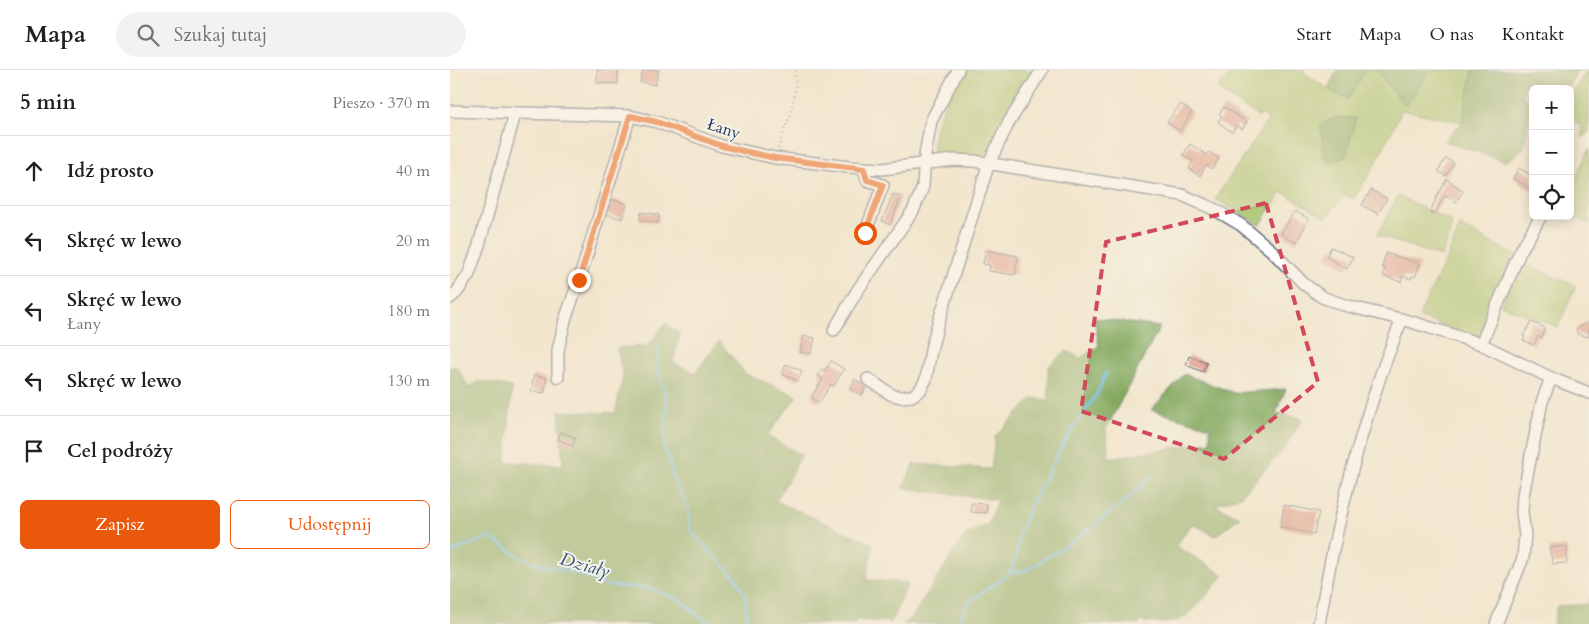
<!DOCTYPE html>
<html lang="pl">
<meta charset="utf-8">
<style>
body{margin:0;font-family:Cardo,serif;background:#f2f2f2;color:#202124}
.controls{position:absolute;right:15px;top:15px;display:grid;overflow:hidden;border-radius:8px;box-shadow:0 2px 12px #0003}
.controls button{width:45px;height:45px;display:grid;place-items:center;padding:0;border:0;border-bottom:1px solid #e0e0e0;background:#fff;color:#202124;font:25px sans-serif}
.stop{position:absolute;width:15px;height:15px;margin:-11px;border:4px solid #ea580c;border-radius:50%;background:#fff}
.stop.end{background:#ea580c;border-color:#fff;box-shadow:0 1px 5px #0008}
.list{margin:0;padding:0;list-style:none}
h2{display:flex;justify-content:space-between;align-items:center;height:65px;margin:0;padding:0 20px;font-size:21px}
h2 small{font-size:16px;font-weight:400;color:#757577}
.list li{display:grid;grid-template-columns:32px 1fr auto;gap:15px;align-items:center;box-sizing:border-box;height:70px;padding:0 20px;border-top:1px solid #e0e0e0}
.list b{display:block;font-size:19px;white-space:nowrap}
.list p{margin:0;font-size:16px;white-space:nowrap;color:#757577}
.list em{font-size:16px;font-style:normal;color:#757577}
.actions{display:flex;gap:10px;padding:15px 20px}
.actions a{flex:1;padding:11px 0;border:1px solid #ea580c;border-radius:8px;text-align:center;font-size:18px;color:#ea580c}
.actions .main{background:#ea580c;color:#fff}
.icon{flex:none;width:28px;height:28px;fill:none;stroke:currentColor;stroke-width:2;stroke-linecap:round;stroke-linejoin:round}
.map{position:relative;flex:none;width:1139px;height:554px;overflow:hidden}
header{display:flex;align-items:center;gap:30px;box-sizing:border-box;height:70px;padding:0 25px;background:#fff;border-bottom:1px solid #e0e0e0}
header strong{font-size:24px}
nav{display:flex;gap:28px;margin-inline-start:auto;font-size:18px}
.search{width:350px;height:45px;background:#f2f2f2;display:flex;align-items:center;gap:12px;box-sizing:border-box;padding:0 18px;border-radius:28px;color:#757577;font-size:19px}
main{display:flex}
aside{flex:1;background:#fff}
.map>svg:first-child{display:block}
</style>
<header>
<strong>Mapa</strong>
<div class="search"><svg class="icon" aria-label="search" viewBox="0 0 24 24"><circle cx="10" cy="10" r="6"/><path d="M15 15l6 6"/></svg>Szukaj tutaj</div>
<nav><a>Start</a><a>Mapa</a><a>O nas</a><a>Kontakt</a></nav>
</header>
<main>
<aside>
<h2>5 min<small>Pieszo · 370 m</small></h2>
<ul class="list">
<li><svg class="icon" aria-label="ahead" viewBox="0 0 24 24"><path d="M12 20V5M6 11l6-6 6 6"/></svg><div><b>Idź prosto</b></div><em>40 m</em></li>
<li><svg class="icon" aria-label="left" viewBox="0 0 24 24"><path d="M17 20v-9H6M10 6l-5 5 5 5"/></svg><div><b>Skręć w lewo</b></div><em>20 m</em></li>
<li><svg class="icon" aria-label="left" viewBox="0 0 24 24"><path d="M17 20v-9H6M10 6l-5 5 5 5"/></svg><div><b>Skręć w lewo</b><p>Łany</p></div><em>180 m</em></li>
<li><svg class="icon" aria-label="left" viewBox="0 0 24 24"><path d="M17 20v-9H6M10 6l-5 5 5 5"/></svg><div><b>Skręć w lewo</b></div><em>130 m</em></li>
<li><svg class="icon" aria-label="arrive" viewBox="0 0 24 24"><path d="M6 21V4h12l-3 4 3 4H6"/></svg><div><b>Cel podróży</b></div></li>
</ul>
<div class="actions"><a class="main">Zapisz</a><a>Udostępnij</a></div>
</aside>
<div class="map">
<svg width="1139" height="554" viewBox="0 0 1139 554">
<rect width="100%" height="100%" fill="#f7f3e8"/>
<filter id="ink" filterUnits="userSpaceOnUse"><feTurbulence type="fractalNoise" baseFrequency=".02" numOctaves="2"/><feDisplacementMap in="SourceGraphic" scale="10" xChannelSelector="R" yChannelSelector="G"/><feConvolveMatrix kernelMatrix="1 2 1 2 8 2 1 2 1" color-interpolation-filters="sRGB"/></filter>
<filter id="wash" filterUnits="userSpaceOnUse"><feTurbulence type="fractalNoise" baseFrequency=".0096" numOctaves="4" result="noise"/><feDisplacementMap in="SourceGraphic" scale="20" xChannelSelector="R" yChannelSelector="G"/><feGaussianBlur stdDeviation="1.12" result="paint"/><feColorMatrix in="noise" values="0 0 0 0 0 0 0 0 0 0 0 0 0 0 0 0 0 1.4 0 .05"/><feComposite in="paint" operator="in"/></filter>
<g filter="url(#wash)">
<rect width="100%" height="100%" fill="#f2e6cd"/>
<path fill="#a4c269" stroke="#607864" d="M512,0H590L536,85L482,87C483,50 496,32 512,0Z
M784,0H854L853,2L878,19L898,29L916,0H927L955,36L981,0H1024L1012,52L952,40L926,93L904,129L894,125L876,148L832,122L810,155L765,129L818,50L813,44L809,47L767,19Z
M1137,0H1139V61L1133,68L1131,56L1120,48V27Z
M1139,79V154L1120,145V110L1126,107Z
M948,126L1002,152L999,167L991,187L927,165Z
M1010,156L1065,185L1030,268L970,248V243L997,188Z
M1070,192L1126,216L1108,257L1051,235Z"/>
<path fill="#83a85d" stroke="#4f6c5e" d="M887,0H916L898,29L878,19Z
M927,0H981L955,36Z
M1023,0H1128L1117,19H1083V23L1075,14L1072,26L1083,33V45L1079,50L1073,79L1056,92L994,71L1012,52Z
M887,47L906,48L896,86L877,93L872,80L871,54Z
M644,248L710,257L656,359L659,388L760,372V357L701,340L734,304L784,323L836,319L826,343L853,349L833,380L791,426L765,435L790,447L766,466L742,454L726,476L774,505C762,518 750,535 736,546C727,554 701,554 691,551L689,554H453L462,547L514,466L539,453L547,430L453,418L464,394L541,399L545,366L583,328L599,330L598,297L616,281L630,288L649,276Z
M216,253L230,264L223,292L245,303L269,271L296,304L347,326L317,366L352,385L326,431L423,474L416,510L458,513L441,552L406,550L405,554H0V297H7L19,318L29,311L62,317L56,392L113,395L109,341L165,343L173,307L167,278L197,276Z
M1139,529V554H1103L1107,536L1138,534Z"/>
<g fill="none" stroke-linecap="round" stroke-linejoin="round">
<path stroke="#6abee7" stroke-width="2.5" d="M1040,2V0
M209,272L207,296L217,332L214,381L219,388L223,409L238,437L240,461L286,508L295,525L297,554
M0,483L39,467L72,488L95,496L126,503L158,516L199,518L230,530L249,546L264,554
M560,503L575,501L622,472L678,429L702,405
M505,554L511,547L519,532L560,503L567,485L568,468L579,438L616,369L647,324L656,302"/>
</g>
<g id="blocks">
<path fill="#db9182" d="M147,0H168V14L147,13Z
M193,0H209L205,15L190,12Z
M731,34L742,42L730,61L717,52Z
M774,37L797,52L792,59L787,55L782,62L768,52L772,46L769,44Z
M740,74L757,85L758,82L769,88L762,99L756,95L750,106L739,99L743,91L733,85Z
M996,88L1004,93L996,106L988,101Z
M1069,98L1083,106V121L1063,108Z
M997,109L1013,121L1006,132L995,126L984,144L980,143L987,126Z
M921,120L937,129L928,144L912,135Z
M443,124L451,127L440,155L432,151Z
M162,129L177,134L172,149L157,144Z
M845,141L859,149L846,173L831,164Z
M191,142L209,145L208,153L190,150Z
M881,177L903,187L897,199L876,187Z
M536,180L568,186L565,205L539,201L540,195L533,194Z
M936,183L970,194L965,207L962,206L961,209L953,206L951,212L933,206L935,198L932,197Z
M1139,251V267L1128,264L1126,260L1128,257Z
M1081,252L1095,258L1091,268L1088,266L1084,275L1073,270L1075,267L1073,266Z
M354,266L365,268L361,284L350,282Z
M739,286L757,292L753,302L736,295Z
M381,291L394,299L384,316L381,314L369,333L361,327L373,309L368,306L372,299L375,301Z
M336,294L352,301L348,311L332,304Z
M84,305L97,308L94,323L81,321Z
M405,309L416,317L412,325L400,319Z
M111,362L126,368L122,376L108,369Z
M521,433L537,434L536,443L521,442Z
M834,435L869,442L864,464L830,457Z
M1117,476V493L1103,494L1099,478Z"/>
</g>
</g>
<g filter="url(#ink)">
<use href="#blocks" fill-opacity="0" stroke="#666f85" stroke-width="1"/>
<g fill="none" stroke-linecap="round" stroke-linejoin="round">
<defs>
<path id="minor" d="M0,41L180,46L207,52L272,76L325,88L399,97L432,99L503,90L524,91L732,125L764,139L791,155L821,180L854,214L872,227L894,235L962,252L1031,274L1101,308L1139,323
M414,99L417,110L433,115L415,163
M0,228L7,222L19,204L29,175L65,44
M384,260L407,221L463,141L473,117L475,85L481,51L508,0
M1031,274L1070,182L1091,146
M108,307V280L115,250L129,210L180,46
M418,309L442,325L451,327L462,326L471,319L476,309L481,280L487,257L539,93L559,52L592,0
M869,554C883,472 902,389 929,310C936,289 944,269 952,249
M1046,554L1073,488L1075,465L1072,442L1073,425L1092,332L1101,308"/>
</defs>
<use href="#minor" stroke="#666f85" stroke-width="14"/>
<path stroke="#666f85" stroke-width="2" stroke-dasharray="1 4" stroke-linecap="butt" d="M328,79C336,54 349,27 345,0"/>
<use href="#minor" stroke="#fff" stroke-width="11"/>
</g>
</g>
<g fill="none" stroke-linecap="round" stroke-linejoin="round" filter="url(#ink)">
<path stroke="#ea580c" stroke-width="6" d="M129,210L180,46L207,52L272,76L297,82L325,88L414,99L417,110L433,115L415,163"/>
</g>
<path d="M0 0H1139V554H0ZM816,133L868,312L774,389L631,341L656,172Z" fill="#f2e6cd" fill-opacity=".55" fill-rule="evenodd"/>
<path fill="none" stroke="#d1495b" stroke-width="4" stroke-dasharray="10 6" stroke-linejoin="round" d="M816,133L868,312L774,389L631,341L656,172Z"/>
<g text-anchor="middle" stroke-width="4" stroke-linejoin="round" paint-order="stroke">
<g font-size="16" fill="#1b2f5e" stroke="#f7f3e8">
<text transform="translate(274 58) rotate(18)" y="6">Łany</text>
</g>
<g font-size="18" font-style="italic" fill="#2f5380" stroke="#f7f3e8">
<text transform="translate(135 495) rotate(16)" y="6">Działy</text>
</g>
</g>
</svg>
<div class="controls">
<button>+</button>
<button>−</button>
<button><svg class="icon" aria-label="locate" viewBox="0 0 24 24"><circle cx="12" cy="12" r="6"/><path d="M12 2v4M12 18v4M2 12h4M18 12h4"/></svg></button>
</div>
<div class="stop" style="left:415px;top:163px"></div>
<div class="stop end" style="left:129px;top:210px"></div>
</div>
</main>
